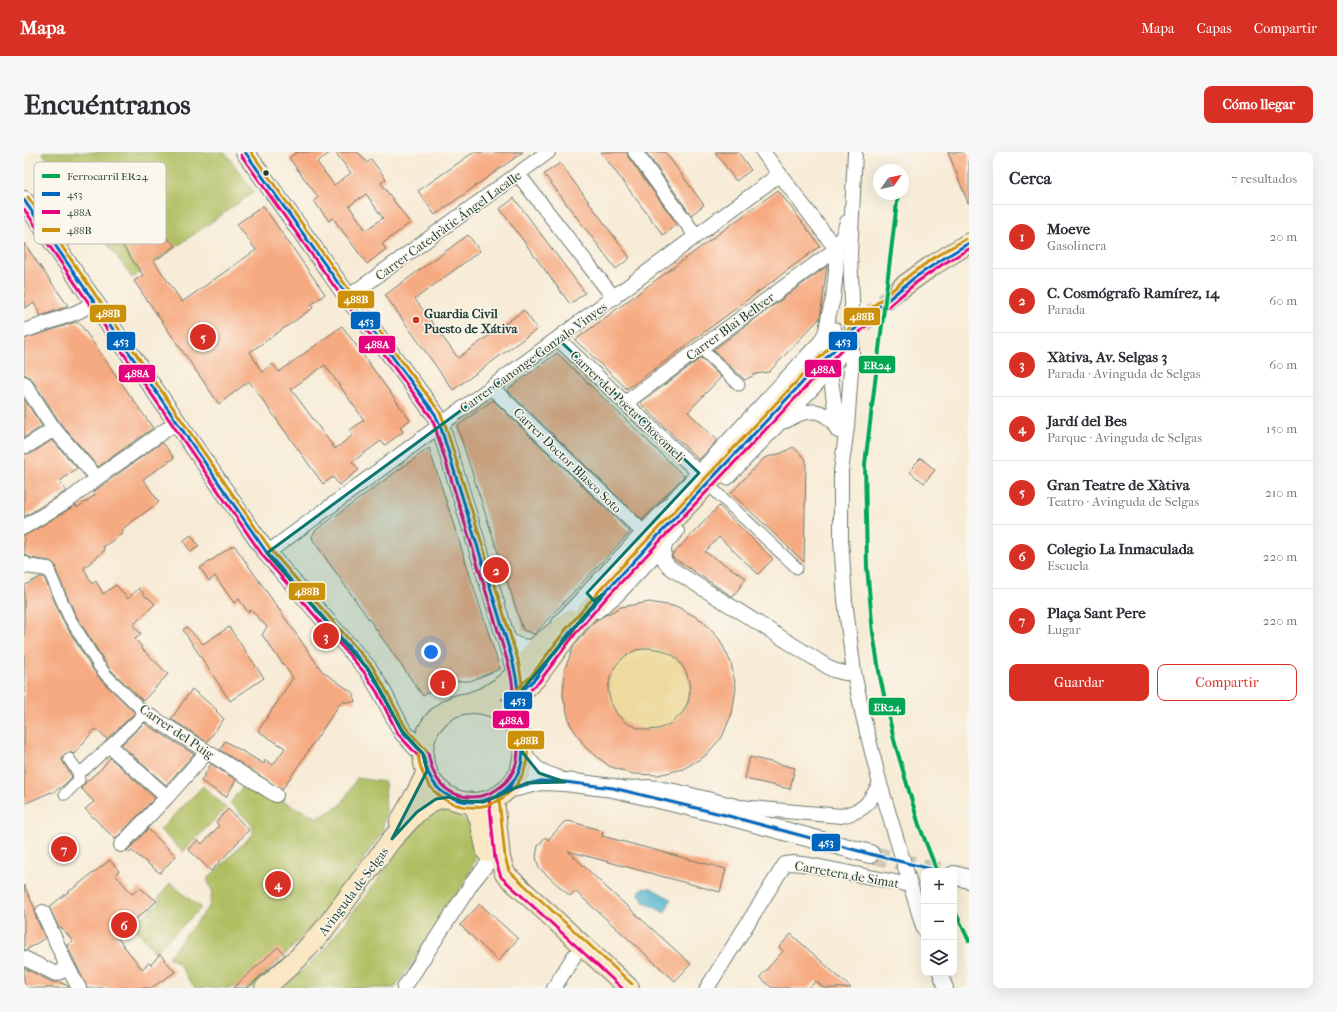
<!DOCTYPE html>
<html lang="es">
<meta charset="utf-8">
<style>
body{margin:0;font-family:"IM FELL French Canon",serif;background:#f7f7f7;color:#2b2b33}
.controls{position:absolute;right:12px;bottom:12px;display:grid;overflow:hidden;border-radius:8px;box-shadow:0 4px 16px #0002}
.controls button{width:36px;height:36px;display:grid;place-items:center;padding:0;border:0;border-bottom:1px solid #e1e1e2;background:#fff;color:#2b2b33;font:20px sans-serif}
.compass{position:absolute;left:849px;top:12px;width:36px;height:36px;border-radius:50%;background:#fff;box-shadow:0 4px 16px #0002;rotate:56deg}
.you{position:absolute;left:407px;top:500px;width:14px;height:14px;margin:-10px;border:3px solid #fff;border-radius:50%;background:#1a73e8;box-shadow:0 0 0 6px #1a73e833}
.badge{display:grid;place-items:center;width:26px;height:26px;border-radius:50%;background:#d93025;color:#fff;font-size:13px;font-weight:700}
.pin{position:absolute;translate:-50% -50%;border:2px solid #fff;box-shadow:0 1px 4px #0006}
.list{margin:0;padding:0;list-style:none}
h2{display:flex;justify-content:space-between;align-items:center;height:52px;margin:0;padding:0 16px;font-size:17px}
h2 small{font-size:13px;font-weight:400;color:#7c7c81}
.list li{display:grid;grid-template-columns:26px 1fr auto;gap:12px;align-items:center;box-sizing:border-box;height:64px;padding:0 16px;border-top:1px solid #e1e1e2}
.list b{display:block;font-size:15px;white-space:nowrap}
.list p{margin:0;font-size:13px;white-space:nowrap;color:#7c7c81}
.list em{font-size:13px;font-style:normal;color:#7c7c81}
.actions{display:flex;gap:8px;padding:12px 16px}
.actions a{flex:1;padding:9px 0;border:1px solid #d93025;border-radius:8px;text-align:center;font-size:14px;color:#d93025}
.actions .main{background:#d93025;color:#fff}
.icon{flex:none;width:22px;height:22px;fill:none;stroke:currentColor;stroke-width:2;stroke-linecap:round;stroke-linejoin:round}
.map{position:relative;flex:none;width:945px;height:836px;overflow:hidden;border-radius:8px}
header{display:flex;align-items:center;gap:24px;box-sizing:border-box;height:56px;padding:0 20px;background:#d93025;color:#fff}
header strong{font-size:19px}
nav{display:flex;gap:22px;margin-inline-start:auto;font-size:14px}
.intro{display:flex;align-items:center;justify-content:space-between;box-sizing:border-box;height:96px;padding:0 24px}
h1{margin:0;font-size:28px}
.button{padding:10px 18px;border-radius:8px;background:#d93025;color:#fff;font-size:14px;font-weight:700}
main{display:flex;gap:24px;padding:0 24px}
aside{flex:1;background:#fff;border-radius:8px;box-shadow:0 4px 16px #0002}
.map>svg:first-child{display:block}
</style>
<header>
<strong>Mapa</strong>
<nav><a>Mapa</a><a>Capas</a><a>Compartir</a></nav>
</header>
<div class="intro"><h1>Encuéntranos</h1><a class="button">Cómo llegar</a></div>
<main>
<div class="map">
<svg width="945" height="836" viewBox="0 0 945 836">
<rect width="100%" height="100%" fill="#fbf7ec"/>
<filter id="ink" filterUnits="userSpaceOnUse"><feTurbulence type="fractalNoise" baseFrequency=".025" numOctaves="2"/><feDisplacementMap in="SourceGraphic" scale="8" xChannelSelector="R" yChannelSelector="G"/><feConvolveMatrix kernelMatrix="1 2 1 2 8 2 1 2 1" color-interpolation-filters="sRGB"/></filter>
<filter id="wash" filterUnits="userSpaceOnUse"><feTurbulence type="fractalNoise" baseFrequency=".012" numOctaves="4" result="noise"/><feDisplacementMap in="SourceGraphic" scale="16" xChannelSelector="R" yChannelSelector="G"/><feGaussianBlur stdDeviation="0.9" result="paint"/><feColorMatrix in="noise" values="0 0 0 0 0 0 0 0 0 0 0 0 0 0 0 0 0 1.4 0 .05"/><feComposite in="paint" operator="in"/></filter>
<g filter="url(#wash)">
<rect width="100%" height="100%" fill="#f7ebd6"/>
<path fill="#afbe61" stroke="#677e4a" d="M18,0H201L230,40L108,126Z
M333,626L361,630L362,660L358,681L318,737L277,787L227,836H171L154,811L144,805L186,753L188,739L183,727L229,682V674L206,651L223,629L252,646L294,666L317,653Z
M179,634L202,656L159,700L136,678Z
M417,657C421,658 426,658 430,660C443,665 453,684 452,698C452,709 446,718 442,728L371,836H259L297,801L343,742L397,669L407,660Z
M146,731L177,756L131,800L109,773L136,750L134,747Z"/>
<path fill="#eeda9e" stroke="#868c69" d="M584 537a41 41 0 1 1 82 0a41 41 0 1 1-82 0Z"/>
<path fill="#4bb0ca" stroke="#35767f" d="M625,735L647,747L641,761L618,749L619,746L615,743L616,738L620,736L623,737Z"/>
<g id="blocks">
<path fill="#f6aa81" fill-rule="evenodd" d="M273,0H307L293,10L310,33L327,21L311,0H334L343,11L347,7L362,27L357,31L386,71L358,92L362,97L343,112L309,66L305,69L290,49L294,45L265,6ZM342,42L359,66L342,78L325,54Z
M450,0H499L411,63L394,39Z
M577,0H603L604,5L653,72L639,83Z
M622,0H641L680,53L667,63Z
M691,0H714L727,18L712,29Z
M924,0H945V51H944Z
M536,11L606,106L592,117L520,22Z
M754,38L796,94L632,216L603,237L551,188Z
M490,46L561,141L546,152L476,57Z
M239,54L301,142L287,153L289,156L226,200L238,220L249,212L255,220L318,174L386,268L376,275L379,280L361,293L357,289L328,310L335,318L315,333L309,325L299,332L225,229L195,252L110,129L119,123L95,89L124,69L152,94L130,109L158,150L232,98L213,72ZM301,213L340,268L326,278L329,283L311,297L267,237Z
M444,83L456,99L391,147L434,206L500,158L513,177L429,238L361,143Z
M0,91L11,107L44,154L17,164L10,151L0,156Z
M803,114L796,166L745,220L732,222L721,228L689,198Z
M52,170L56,172L129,276L74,315L37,272L7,226L0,222V187Z
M533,201L660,324L618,368L483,238Z
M677,206L697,225L664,260L693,288L675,308L616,251Z
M0,247L18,274L0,286Z
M469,248L606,380L510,482L499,478L433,274Z
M28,288L53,316L35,330L42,339L0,365V302L8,301Z
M137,291L140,292L150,306L119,327L135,350L97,378L99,381L79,395L81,398L60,416L68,432L72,429L79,442L92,433L104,447L115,436L123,446L124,445L131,452L109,473L117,482L111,487L118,495L117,496L144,522L119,549L87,518L81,510L51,462L32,419L33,415L29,411L25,409L7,406L4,404L0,403V383L4,382L52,353L53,356L71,343L69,340Z
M769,295L782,307L780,410L707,341L740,306L758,301Z
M405,296L476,517L446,529H431L418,533L399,544L289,388L288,384L292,378Z
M897,306L911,318L900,331L894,326V327L886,320L889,316L888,315Z
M695,354L749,407L734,422L695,385L681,400L722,426L709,445L648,405V403Z
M167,383L175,394L167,400L159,389Z
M210,393L298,519L329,541L331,550H317L258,638L196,598L201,589L240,612L241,608L249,613L261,596L234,579L269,526L238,483L243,475L227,458L224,460L215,447L210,451L191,424L185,429L176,416Z
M16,425H20L39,469L69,518L77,528L111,561L83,587L71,577L50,602L45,600L41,602L39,604L38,608L47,623L48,625L40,633L28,641L27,640L0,652V434Z
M625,450L654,455L679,469L696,488L707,511L712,536L708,561L698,585L681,604L659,617L634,623L609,622L585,614L562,596L546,572L539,544L541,516L550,494L568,473L572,468L597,455ZM625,496L638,498L650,504L657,512L662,520L665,530L666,540L664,550L659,560L652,567L644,573L634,577L624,578L614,576L602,571L593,562L587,551L584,538L586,525L592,513L601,504L612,498Z
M163,475L179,492L205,475L240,526L206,549L159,478Z
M168,537L193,558L192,559L200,567L183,590L147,567Z
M120,571L170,602L142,633L97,593Z
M726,605L771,616L766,637L721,627Z
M86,606L131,646L91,687L61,657L70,650L57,636L62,630L78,616Z
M187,612L212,628L202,645L177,629Z
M204,657L225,678L187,719L164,697L174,688L178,692L195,674L192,670Z
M545,669L579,679L578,684L702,717L696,740L544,699L584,737L667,812L651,829L551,739L546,744L515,716L512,705L514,694L521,685L524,688L540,670Z
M124,677L152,704L136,721L108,699L105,701L103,699Z
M86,708L95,719L91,722L108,742L116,736L133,749L92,784L118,817L125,811L127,813L136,802L151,820L127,836H63L43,793L49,789L37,775L35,776L25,755Z
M0,733L11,757V763L21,786L2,798H0Z
M456,752L494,787L474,809L436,773Z
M767,782L827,836H800L792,829L785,836H748L736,825L759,799L755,795Z
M254,795L261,803L223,836H209Z
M0,816L28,830H35L44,834L45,836H0Z"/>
</g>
</g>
<g filter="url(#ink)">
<use href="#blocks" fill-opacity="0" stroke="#6b7a6d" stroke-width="1"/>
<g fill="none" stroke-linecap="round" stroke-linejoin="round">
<path stroke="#ccc8b6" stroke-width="18" stroke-dasharray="18 9" stroke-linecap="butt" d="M846,702L915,719"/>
<path stroke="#ccc8b6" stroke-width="20" stroke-dasharray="20 10" stroke-linecap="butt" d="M816,192L877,136"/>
<defs>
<path id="pedestrian" d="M676,195L715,233
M690,338L773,416
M24,417L45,465L75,514L82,523L121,561
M54,620L61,617L119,563
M41,642L55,628L54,620L45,607"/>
<path id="minor" d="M611,0L672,84
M831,0L826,103L828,147V204L823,275L817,319V387L821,448L830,521L839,564L856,632L900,778
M494,22L590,146
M324,145L524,0
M810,177L804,205L814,279
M0,179L51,161L71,151
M534,187L675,321
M0,231L30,277L73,326
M467,235L620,381
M601,251L812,97L739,0
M762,269C782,256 801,254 813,277
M3,294L30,277
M703,326L806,218L828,185
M0,375L49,345L73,326L153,270
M641,391C639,407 637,409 651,419L809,518L821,521H830
M243,401L756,22
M0,411L2,414L24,417
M573,459L593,443L653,379
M535,471L797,189L802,179L805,162L809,147L812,119V97L819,83L823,70
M480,482C483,485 486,489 490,491C498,496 512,496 518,490
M119,563L121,561L128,565L252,643
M91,599L143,645
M605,636L626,635L655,640L716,655L817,664C842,658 843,653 856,632
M97,693L143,645L183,600
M19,760L42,812L55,836
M0,806L32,822L38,819L42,812
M916,821L922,836
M380,836L448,731L464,711
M530,836L550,804
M683,836L761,712L769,711L786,713L886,733"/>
<path id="tertiary" d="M221,0L324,145L411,262L416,273L422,293L487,503L492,522L493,533
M0,48L243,401L344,517L357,538L378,579L399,602
M499,601C508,618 515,621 533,627
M484,637L517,629L541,630L589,636L701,663L846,702
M930,723L945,727"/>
<path id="secondary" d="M877,136L906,115L945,91
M448,550L461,545L476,536L492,522L515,493L546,468
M399 601a50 50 0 1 1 100 0a50 50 0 1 1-100 0Z
M492,575L494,543L511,527L547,479L579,442L791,218
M470,646L476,706L481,722L605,836
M449,651L456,668L463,700
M376,670C385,653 396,637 403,619
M241,836L274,806L298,780L368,687L393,660L412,647L426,645"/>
</defs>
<use href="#pedestrian" stroke="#6b7a6d" stroke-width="13"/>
<use href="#minor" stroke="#6b7a6d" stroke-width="16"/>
<use href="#tertiary" stroke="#6b7a6d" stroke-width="20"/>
<use href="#secondary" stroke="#6b7a6d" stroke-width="22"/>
<use href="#pedestrian" stroke="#fff" stroke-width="11"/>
<use href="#minor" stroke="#fff" stroke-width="14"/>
<use href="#tertiary" stroke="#fff" stroke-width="18"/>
<use href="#secondary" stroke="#fae7c3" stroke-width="20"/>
<defs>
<path id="bus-1" d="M221,0L324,145L411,262L416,273L487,503C491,519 495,535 494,551C494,558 492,566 492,573C492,577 494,580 496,584C500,594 499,607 496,617C484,650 438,662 413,635C405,626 401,614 399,602
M0,48L243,401L344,517L357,538L378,579L399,602
M494,543L511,527L547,479L579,442L794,214L840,168L890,126L917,108L945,91
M463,648L475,644L484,637L517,629L541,630L589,636L701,663L846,702L915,719"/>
<path id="bus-2" d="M217,3L320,148L407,265L411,275L484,511C488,525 490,541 489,556C488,562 486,568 487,574C487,579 491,583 492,588C495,597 494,607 491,615C480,645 439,656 417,632C409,623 406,612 404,601
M0,57L239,404L340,520L353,540L374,582L395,605
M497,547L515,530L551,482L583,445L798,218L844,172L893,130L919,112L945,97
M465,646L471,707L477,725L598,836"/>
<path id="bus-3" d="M227,0L328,142L415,259L421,272L494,508C497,523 500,538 499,554C499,560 497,566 497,572C497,576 500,579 501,583C505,594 504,608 500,619C486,656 438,668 410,639C400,629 396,616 394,603
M4,45L247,398L348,514L361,536L382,576L403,599
M491,539L507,524L543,476L575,439L790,211L837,165L887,122L914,103L942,87
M475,646L481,705L485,719L608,832"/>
</defs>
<use href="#bus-1" stroke="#fbf7ec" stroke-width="6"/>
<use href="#bus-2" stroke="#fbf7ec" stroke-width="6"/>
<use href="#bus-3" stroke="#fbf7ec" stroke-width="6"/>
<use href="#bus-1" stroke="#0065bd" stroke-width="3"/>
<use href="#bus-2" stroke="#e5007d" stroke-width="3"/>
<use href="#bus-3" stroke="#cc910a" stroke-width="3"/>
<defs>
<path id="rail-1" d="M874,42L841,312L843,415L849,481L856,525L870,588L895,673L913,719
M930,757L945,789"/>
</defs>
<use href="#rail-1" stroke="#fbf7ec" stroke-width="7"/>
<use href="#rail-1" stroke="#00a651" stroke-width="4"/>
</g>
</g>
<path fill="#0f766e" fill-opacity="0.2" stroke="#0f766e" stroke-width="3" stroke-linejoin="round" d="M534,187L675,321L563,441L570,449L579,442L494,543L492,575L499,601L515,621L541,630L503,631L460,650L437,649L426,645L412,647L393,660L368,687L403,619L399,602L378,579L344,517L243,401Z"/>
<circle fill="#1f3d34" stroke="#fbf7ec" stroke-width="1.5" cx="242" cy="21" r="3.5"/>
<circle fill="#c8321e" stroke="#fbf7ec" stroke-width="1.5" cx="392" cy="168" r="4"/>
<g text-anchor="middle" stroke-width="3" stroke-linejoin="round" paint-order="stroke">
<g font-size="13" fill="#1f3d34" stroke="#fbf7ec">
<text transform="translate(424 73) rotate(-36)" y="5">Carrer Catedràtic Ángel Lacalle</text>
<text transform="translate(706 174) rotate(-36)" y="5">Carrer Blai Bellver</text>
<text transform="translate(509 205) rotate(-36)" y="5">Carrer Canonge Gonzalo Vinyes</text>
<text transform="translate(604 254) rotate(44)" y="5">Carrer del Poeta Chocomeli</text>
<text transform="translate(544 308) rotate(44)" y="5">Carrer Doctor Blasco Soto</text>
<text transform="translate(153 579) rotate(34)" y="5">Carrer del Puig</text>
<text transform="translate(823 722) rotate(10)" y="5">Carretera de Simat</text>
<text transform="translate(329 739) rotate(-53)" y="5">Avinguda de Selgas</text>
</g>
<g font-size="13" font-weight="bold" fill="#1f3d34" stroke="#fbf7ec" text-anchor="start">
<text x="400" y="166">Guardia Civil<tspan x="400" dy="15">Puesto de Xátiva</tspan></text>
</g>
</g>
<rect x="10" y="10" width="132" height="82" rx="6" fill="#fbf7ec" stroke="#b9bfb5" stroke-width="1"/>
<rect x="18" y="22" width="18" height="4" fill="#00a651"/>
<rect x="18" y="40" width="18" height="4" fill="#0065bd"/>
<rect x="18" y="58" width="18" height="4" fill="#e5007d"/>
<rect x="18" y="76" width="18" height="4" fill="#cc910a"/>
<g font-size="11" fill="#1f3d34">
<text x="43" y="28">Ferrocarril ER24</text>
<text x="43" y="46">453</text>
<text x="43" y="64">488A</text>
<text x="43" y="82">488B</text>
</g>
<g stroke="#fbf7ec" stroke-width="1.5">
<rect x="313" y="138" width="38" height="19" rx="4" fill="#cc910a"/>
<rect x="65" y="152" width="38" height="19" rx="4" fill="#cc910a"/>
<rect x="819" y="155" width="38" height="19" rx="4" fill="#cc910a"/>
<rect x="326" y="159" width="31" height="19" rx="4" fill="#0065bd"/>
<rect x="82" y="179" width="30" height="20" rx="4" fill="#0065bd"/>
<rect x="804" y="179" width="30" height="20" rx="4" fill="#0065bd"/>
<rect x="334" y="183" width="38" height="19" rx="4" fill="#e5007d"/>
<rect x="834" y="203" width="38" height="19" rx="4" fill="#00a651"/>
<rect x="780" y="207" width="38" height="19" rx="4" fill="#e5007d"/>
<rect x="94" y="212" width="38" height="19" rx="4" fill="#e5007d"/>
<rect x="264" y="430" width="38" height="19" rx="4" fill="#cc910a"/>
<rect x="479" y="539" width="30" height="19" rx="4" fill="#0065bd"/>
<rect x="844" y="545" width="38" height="19" rx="4" fill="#00a651"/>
<rect x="468" y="558" width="38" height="19" rx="4" fill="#e5007d"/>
<rect x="483" y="578" width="38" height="20" rx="4" fill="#cc910a"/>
<rect x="787" y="681" width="30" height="19" rx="4" fill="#0065bd"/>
</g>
<g font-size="11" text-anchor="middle" font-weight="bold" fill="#fff">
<text x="332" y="151">488B</text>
<text x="84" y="165">488B</text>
<text x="838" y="168">488B</text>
<text x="342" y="173">453</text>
<text x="97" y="193">453</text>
<text x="819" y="193">453</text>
<text x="353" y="196">488A</text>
<text x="853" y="217">ER24</text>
<text x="799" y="221">488A</text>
<text x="113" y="225">488A</text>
<text x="283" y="443">488B</text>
<text x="494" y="552">453</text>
<text x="863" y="559">ER24</text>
<text x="487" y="572">488A</text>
<text x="502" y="592">488B</text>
<text x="802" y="694">453</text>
</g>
</svg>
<div class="controls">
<button>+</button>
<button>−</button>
<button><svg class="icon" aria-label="layers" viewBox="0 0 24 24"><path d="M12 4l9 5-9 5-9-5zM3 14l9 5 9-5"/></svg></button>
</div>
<svg class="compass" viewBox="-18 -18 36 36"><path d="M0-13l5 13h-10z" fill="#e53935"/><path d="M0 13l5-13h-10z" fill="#7c7c81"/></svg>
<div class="you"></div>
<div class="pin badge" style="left:419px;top:531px">1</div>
<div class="pin badge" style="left:472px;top:418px">2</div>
<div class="pin badge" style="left:302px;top:484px">3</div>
<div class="pin badge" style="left:254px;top:732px">4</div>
<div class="pin badge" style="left:179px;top:185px">5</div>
<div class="pin badge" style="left:100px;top:773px">6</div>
<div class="pin badge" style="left:40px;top:697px">7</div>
</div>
<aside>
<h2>Cerca<small>7 resultados</small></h2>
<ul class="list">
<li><span class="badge">1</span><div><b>Moeve</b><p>Gasolinera</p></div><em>20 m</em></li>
<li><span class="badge">2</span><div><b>C. Cosmógrafo Ramírez, 14</b><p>Parada</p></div><em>60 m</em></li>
<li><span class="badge">3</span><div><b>Xàtiva, Av. Selgas 3</b><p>Parada · Avinguda de Selgas</p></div><em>60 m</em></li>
<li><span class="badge">4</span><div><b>Jardí del Bes</b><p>Parque · Avinguda de Selgas</p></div><em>150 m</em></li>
<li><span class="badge">5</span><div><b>Gran Teatre de Xàtiva</b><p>Teatro · Avinguda de Selgas</p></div><em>210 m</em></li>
<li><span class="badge">6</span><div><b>Colegio La Inmaculada</b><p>Escuela</p></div><em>220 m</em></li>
<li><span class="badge">7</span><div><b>Plaça Sant Pere</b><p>Lugar</p></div><em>220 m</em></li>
</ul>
<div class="actions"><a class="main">Guardar</a><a>Compartir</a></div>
</aside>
</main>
